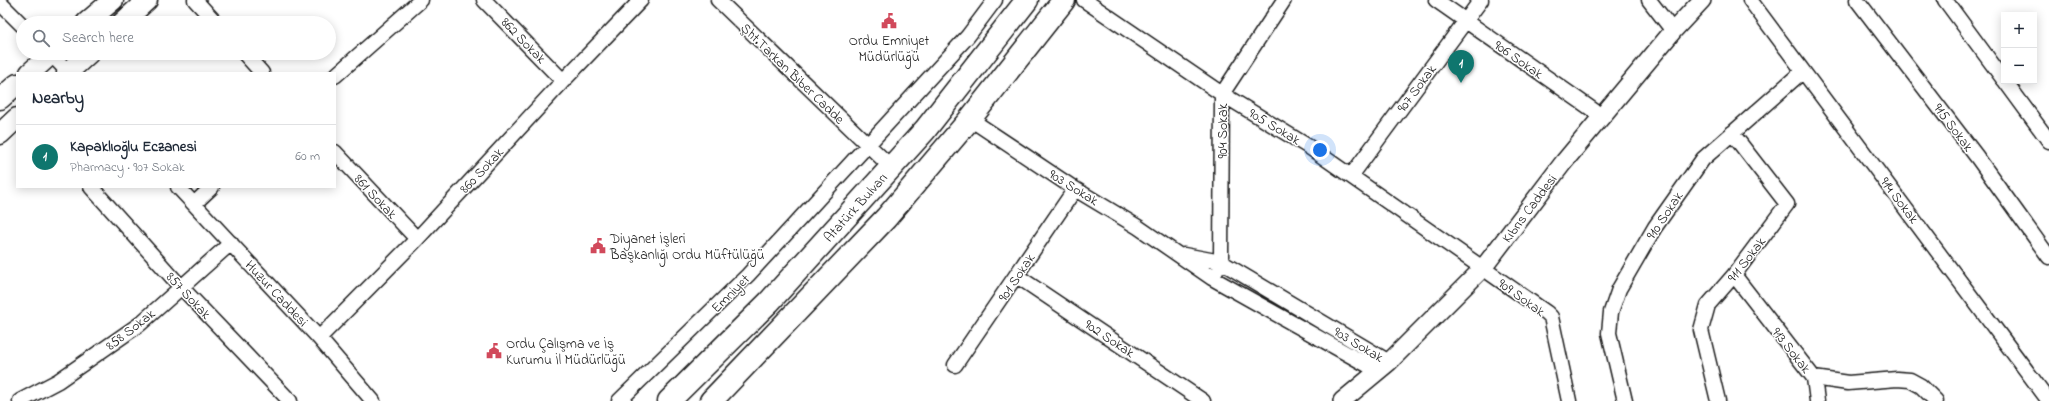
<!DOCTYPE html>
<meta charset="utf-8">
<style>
body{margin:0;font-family:"Indie Flower",sans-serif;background:#f6f6f7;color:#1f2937}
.controls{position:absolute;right:12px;top:12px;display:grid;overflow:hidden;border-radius:0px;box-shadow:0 2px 10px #0003}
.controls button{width:36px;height:36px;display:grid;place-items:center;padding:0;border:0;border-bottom:1px solid #e0e1e3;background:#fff;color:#1f2937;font:20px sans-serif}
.you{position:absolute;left:1320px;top:150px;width:14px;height:14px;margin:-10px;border:3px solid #fff;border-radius:50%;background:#1a73e8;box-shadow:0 0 0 6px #1a73e833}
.badge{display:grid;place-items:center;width:26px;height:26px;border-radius:50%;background:#0f766e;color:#fff;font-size:13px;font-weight:700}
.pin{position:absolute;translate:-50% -33px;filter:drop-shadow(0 1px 2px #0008)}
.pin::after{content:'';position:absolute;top:21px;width:14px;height:12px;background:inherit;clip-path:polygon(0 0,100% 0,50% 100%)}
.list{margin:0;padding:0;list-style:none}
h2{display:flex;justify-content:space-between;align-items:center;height:52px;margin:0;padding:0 16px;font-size:17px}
h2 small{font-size:13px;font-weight:400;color:#747a83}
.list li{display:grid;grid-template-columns:26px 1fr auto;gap:12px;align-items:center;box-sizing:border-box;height:64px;padding:0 16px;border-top:1px solid #e0e1e3}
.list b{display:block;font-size:15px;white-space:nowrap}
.list p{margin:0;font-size:13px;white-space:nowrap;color:#747a83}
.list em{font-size:13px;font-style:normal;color:#747a83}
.icon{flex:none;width:22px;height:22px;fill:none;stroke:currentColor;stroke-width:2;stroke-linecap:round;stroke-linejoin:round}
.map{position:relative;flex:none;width:2049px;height:401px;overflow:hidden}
.search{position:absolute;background:#fff;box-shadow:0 2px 10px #0003;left:16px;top:16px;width:320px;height:44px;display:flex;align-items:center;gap:10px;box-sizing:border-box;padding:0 14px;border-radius:22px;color:#747a83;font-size:15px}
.panel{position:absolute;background:#fff;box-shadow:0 2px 10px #0003;left:16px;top:72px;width:320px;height:116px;border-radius:0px}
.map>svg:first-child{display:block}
</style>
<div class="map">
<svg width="2049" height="401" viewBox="0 0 2049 401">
<rect width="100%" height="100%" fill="#fff"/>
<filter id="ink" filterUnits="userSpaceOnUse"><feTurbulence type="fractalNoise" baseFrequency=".025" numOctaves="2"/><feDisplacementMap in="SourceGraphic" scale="8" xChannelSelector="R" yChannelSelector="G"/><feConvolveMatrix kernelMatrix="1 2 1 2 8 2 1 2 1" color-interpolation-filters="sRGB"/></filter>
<g filter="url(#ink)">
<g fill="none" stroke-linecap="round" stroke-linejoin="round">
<defs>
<path id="minor" d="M195,0L216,23
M484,0L563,81
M718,0L891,167
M1084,0L1222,94L1309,147L1547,313L1551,317L1569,401
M1436,0L1603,117
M1649,0L1673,31
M1750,0L2049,401
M1857,0L1977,157L2049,257
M1945,0L2004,80
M0,3L23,26
M50,53L69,73
M244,53L262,73
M335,76L421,0
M2005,81L2049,141
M970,119L1075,189L1138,227L1212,278L1378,371
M335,152L417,239
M1351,176L1481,0
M91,187L181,287L290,401
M178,187L319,338L373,401
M194,204L212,187
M1184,255L1221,262L1389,362
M1734,275L1814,378L1848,383L1897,379L1910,380L1921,386L1936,401
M1017,276L1203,401
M1212,278L1221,262L1222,94L1284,0
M319,338L417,239L563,81L641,0
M955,365L1075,189
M1814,378L1817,401
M20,401L58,381L140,324L231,243
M619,401L748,275L968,36L995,0
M1625,401L1609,333L1611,312L1619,289L1655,227L1703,159L1803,71
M1718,401L1701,330L1708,305L1734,275L1787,204L1732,133"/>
<path id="tertiary" d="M1342,401L1389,362L1483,268L1563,163L1673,31L1702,0"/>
<path id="secondary" d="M86,23L113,0
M122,23L147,0
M30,73L52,53
M67,73L89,53
M0,99L17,84
M0,134L17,118"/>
<path id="trunk" d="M669,401L769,302L925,130L1027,0
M711,401L886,218L970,119L1064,0"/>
</defs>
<use href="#minor" stroke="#1c1c1c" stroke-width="17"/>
<use href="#tertiary" stroke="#1c1c1c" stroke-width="20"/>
<use href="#secondary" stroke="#1c1c1c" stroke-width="23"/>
<use href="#trunk" stroke="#1c1c1c" stroke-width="25"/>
<use href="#minor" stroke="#fff" stroke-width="14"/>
<use href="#tertiary" stroke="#fff" stroke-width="17"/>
<use href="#secondary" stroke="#fff" stroke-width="20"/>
<use href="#trunk" stroke="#fff" stroke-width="22"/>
</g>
</g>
<defs>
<symbol id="civic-bare" viewBox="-9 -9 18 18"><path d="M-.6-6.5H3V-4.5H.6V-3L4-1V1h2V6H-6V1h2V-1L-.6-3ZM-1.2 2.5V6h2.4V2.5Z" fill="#d1495b" stroke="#fff" stroke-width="2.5" paint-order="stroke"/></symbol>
</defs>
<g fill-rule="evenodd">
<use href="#civic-bare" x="878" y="10" width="22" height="22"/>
<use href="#civic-bare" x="587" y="235" width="22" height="22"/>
<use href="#civic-bare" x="483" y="340" width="22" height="22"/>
</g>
<g text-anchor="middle" stroke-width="3" stroke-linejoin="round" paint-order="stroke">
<g font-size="14" fill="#1c1c1c" stroke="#fff">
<text transform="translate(524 40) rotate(46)" y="5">862 Sokak</text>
<text transform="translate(1519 59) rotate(35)" y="5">906 Sokak</text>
<text transform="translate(793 73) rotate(44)" y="5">Şht.Tarkan Biber Cadde</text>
<text transform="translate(1416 88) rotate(-53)" y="5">907 Sokak</text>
<text transform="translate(1275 126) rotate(31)" y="5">905 Sokak</text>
<text transform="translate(1954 127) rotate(53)" y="5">915 Sokak</text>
<text transform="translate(1222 131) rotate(-90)" y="5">904 Sokak</text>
<text transform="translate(481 170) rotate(-47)" y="5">860 Sokak</text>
<text transform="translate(1074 187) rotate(32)" y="5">903 Sokak</text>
<text transform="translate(376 196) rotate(47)" y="5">861 Sokak</text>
<text transform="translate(1900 200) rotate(53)" y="5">914 Sokak</text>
<text transform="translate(855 207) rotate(-48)" y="5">Atatürk Bulvarı</text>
<text transform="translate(1529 208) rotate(-53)" y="5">Kıbrıs Caddesi</text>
<text transform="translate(1664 215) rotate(-56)" y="5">910 Sokak</text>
<text transform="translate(1746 259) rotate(-52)" y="5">911 Sokak</text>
<text transform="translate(1016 277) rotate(-56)" y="5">901 Sokak</text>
<text transform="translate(277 293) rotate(47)" y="5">Huzur Caddesi</text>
<text transform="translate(730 293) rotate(-45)" y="5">Emniyet</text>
<text transform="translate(189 295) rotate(47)" y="5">857 Sokak</text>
<text transform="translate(1522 297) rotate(36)" y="5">909 Sokak</text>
<text transform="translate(130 329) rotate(-38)" y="5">858 Sokak</text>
<text transform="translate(1110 338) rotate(34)" y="5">902 Sokak</text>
<text transform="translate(1359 344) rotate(31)" y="5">903 Sokak</text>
<text transform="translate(1792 350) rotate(52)" y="5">913 Sokak</text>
</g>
<g font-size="14" fill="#1c1c1c" stroke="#fff" text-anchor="start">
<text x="889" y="45" text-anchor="middle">Ordu Emniyet<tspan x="889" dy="16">Müdürlüğü</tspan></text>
<text x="610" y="243">Diyanet İşleri<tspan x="610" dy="16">Başkanlığı Ordu Müftülüğü</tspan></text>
<text x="506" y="348">Ordu Çalışma ve İş<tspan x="506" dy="16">Kurumu İl Müdürlüğü</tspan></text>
</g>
</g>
</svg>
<div class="controls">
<button>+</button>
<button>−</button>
</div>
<div class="you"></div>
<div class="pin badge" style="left:1461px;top:83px">1</div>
<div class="search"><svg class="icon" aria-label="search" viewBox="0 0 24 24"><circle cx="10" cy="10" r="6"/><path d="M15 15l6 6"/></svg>Search here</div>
<section class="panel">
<h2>Nearby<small></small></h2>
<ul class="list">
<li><span class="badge">1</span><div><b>Kapaklıoğlu Eczanesi</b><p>Pharmacy · 907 Sokak</p></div><em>60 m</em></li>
</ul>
</section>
</div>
